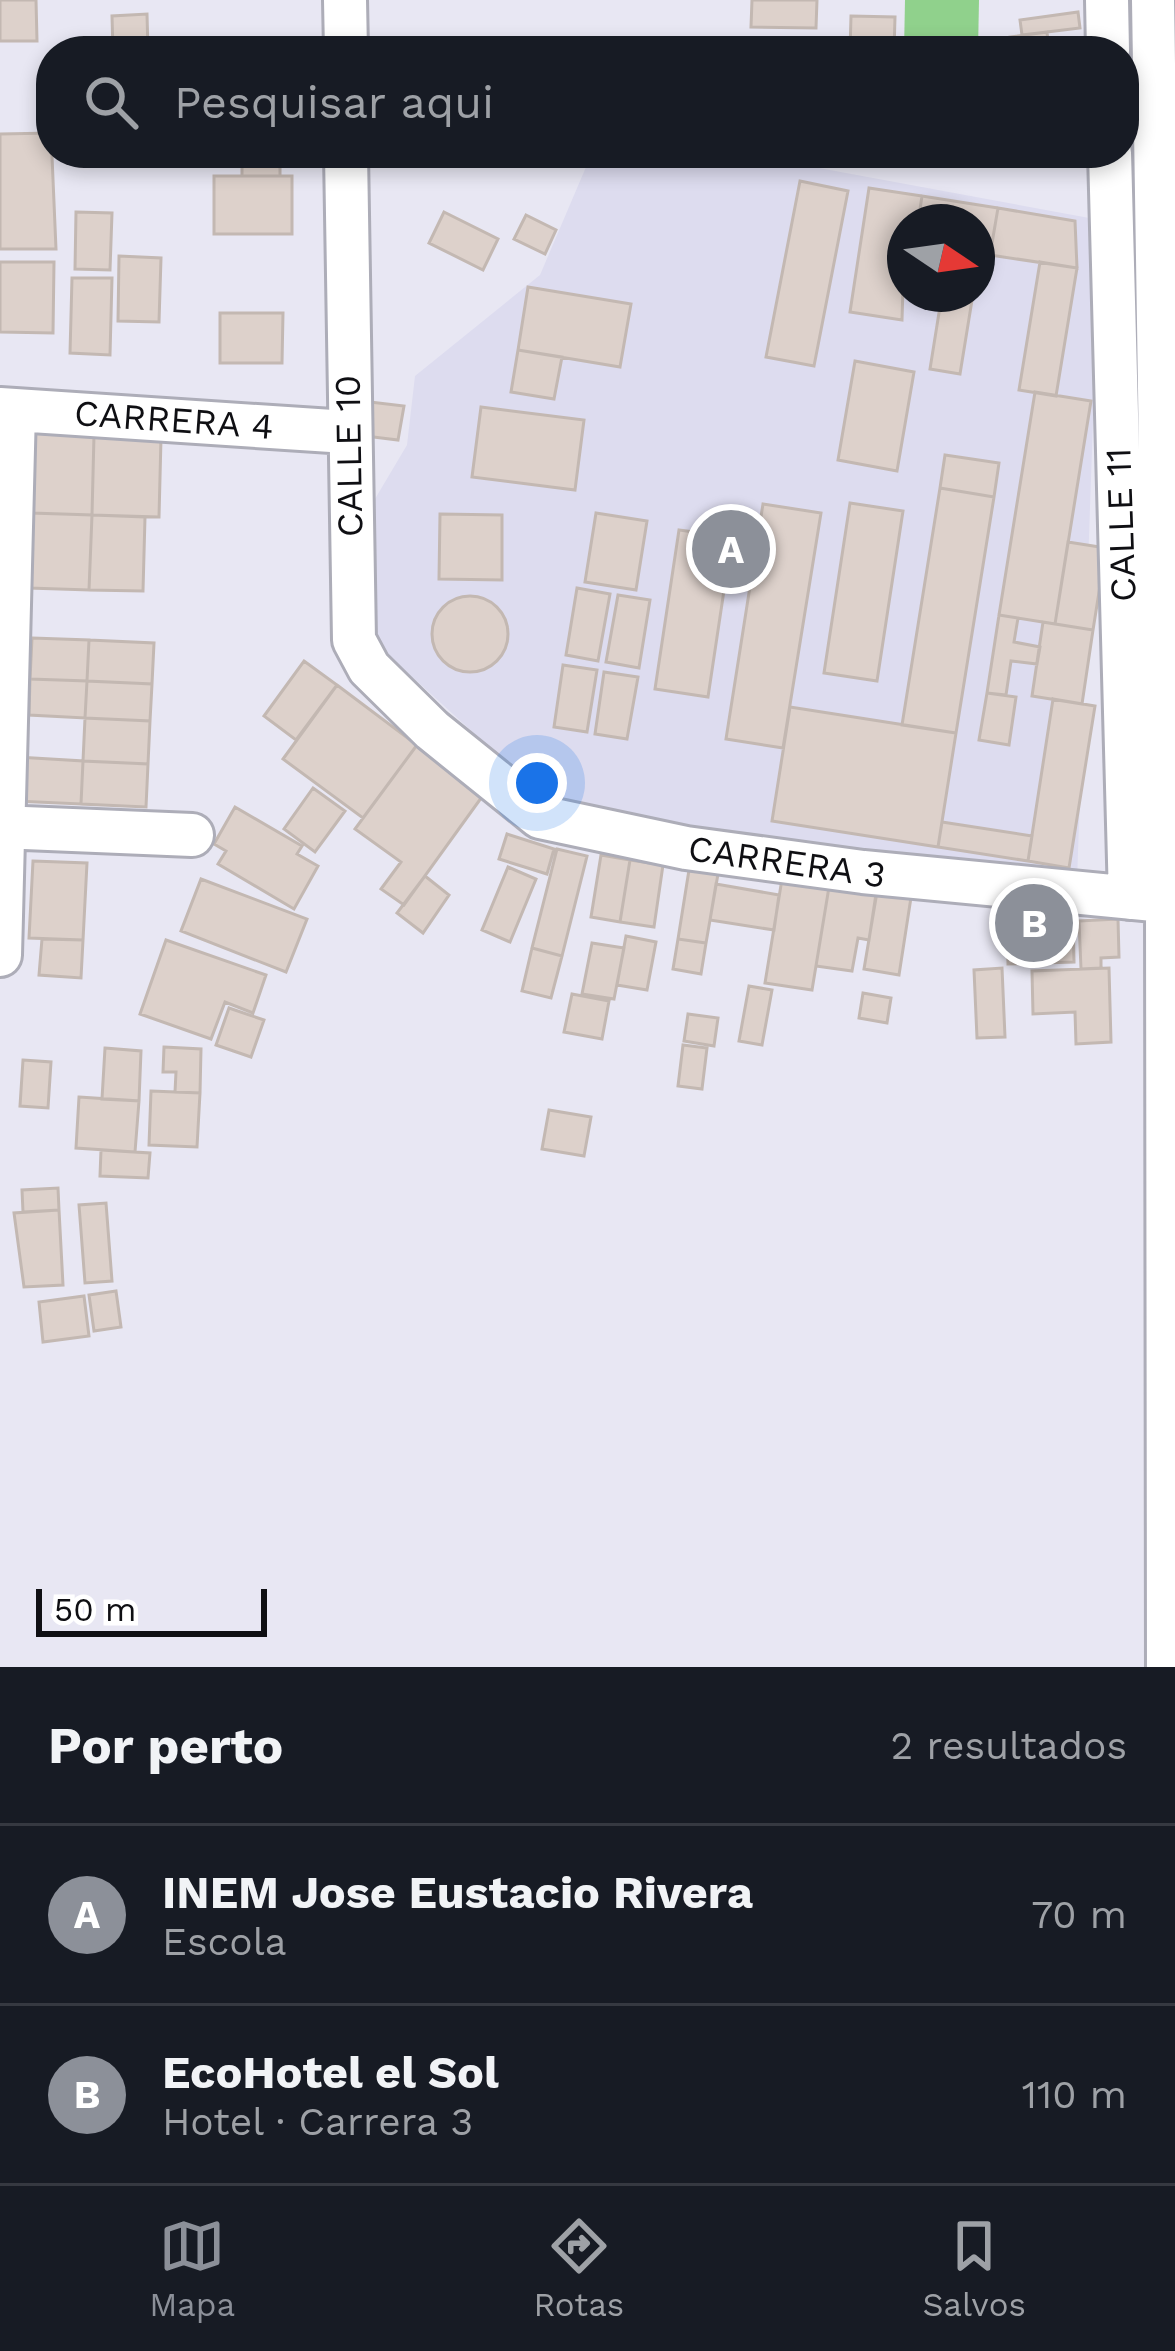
<!DOCTYPE html>
<html lang="pt">
<meta charset="utf-8">
<style>
body{margin:0;font-family:"Work Sans",sans-serif;background:#242831;color:#f1f3f6}
.compass{position:absolute;left:887px;top:204px;width:108px;height:108px;border-radius:50%;background:#171b24;box-shadow:0 6px 18px #0003;rotate:103deg}
.scale{position:absolute;left:36px;bottom:30px;width:231px;box-sizing:border-box;padding-left:12px;border:6px solid #0f0f13;border-top:0;font-size:33px;line-height:42px;white-space:nowrap;color:#0f0f13;-webkit-text-stroke:9px #fff;paint-order:stroke}
.you{position:absolute;left:537px;top:783px;width:42px;height:42px;margin:-30px;border:9px solid #fff;border-radius:50%;background:#1a73e8;box-shadow:0 0 0 18px #1a73e833}
.badge{display:grid;place-items:center;width:78px;height:78px;border-radius:50%;background:#8c9099;color:#fff;font-size:39px;font-weight:700}
.pin{position:absolute;translate:-50% -50%;border:6px solid #fff;box-shadow:0 3px 12px #0006}
.list{margin:0;padding:0;list-style:none}
h2{display:flex;justify-content:space-between;align-items:center;height:156px;margin:0;padding:0 48px;font-size:51px}
h2 small{font-size:39px;font-weight:400;color:#9ea1a6}
.list li{display:grid;grid-template-columns:78px 1fr auto;gap:36px;align-items:center;box-sizing:border-box;height:180px;padding:0 48px;border-top:3px solid #363941}
.list b{display:block;font-size:45px;white-space:nowrap}
.list p{margin:0;font-size:39px;white-space:nowrap;color:#9ea1a6}
.list em{font-size:39px;font-style:normal;color:#9ea1a6}
.icon{flex:none;width:66px;height:66px;fill:none;stroke:currentColor;stroke-width:2;stroke-linecap:round;stroke-linejoin:round}
.map{position:relative;flex:none;width:1175px;height:1667px;overflow:hidden}
.search{position:absolute;background:#171b24;box-shadow:0 6px 18px #0003;left:36px;right:36px;top:36px;height:132px;display:flex;align-items:center;gap:30px;box-sizing:border-box;padding:0 42px;border-radius:48px;color:#9ea1a6;font-size:45px}
.sheet{height:516px;background:#171b24}
nav{display:flex;justify-content:space-around;align-items:center;box-sizing:border-box;height:168px;border-top:3px solid #363941;background:#171b24;font-size:33px;color:#9ea1a6}
nav a{display:grid;justify-items:center;gap:6px}
nav .on{color:#8c9099}
.map>svg:first-child{display:block}
</style>
<div class="map">
<svg width="1175" height="1667" viewBox="0 0 1175 1667">
<rect width="100%" height="100%" fill="#e8e7f3"/>
<path fill="#dddcef" fill-rule="evenodd" d="M592,153H737L1100,220L1077,881L558,810L374,642L372,504L407,445L415,376L540,275ZM905,222H977V294H905Z"/>
<path fill="#90d18c" d="M905,0H979L978,51H904Z"/>
<path fill="#ddd1cb" stroke="#c3b8b2" stroke-width="3" d="M0,0H36L37,41H0Z
M752,0H817L816,28L751,27Z
M1078,12L1080,28L1022,35L1020,20Z
M147,14L148,51H113L112,16Z
M851,16L895,17L894,51H850Z
M1047,32L1049,51H1012L1010,37Z
M226,39H280V51H226Z
M51,133L56,249H0V134Z
M242,153H280V176H242Z
M214,176H292V234H214Z
M800,181L848,191L814,366L766,357Z
M869,188L922,196L918,222H905L902,320L850,312Z
M922,196L998,208L990,255L977,252V222H918Z
M998,208L1075,221L1077,268L990,255Z
M76,212L112,213L110,270L75,269Z
M444,212L498,239L483,270L429,243Z
M526,215L556,230L545,254L514,239Z
M119,256L161,258L159,322L118,321Z
M0,262H54L53,333L0,332Z
M1040,262L1077,268L1056,396L1019,390Z
M72,278H112L110,355L70,353Z
M528,287L631,304L620,367L518,350Z
M942,294H973L960,374L930,369Z
M220,313H283L282,363H220Z
M518,350L562,357L554,399L511,392Z
M855,361L914,372L897,471L838,460Z
M1035,392L1091,401L1055,624L999,615Z
M370,402L404,406L398,440L365,436Z
M481,407L584,420L575,490L472,477Z
M34,433L94,435L92,515L31,513Z
M94,435L161,438L159,517L92,515Z
M945,455L999,463L994,497L940,488Z
M940,488L994,497L956,733L902,725Z
M850,503L903,511L877,681L824,673Z
M763,504L821,513L783,748L726,739Z
M31,513L92,515L89,590L29,588Z
M596,513L647,521L636,590L585,582Z
M440,514L502,515V580L439,579Z
M92,515L145,517L143,591L89,590Z
M679,530L732,537L708,697L655,689Z
M1068,542L1106,548L1093,630L1055,624Z
M577,588L610,594L598,661L566,655Z
M618,595L650,600L639,668L606,662Z
M432 634a38 38 0 1 1 76 0a38 38 0 1 1-76 0Z
M999,615L1018,618L1014,642L1040,647L1037,664L1011,661L1006,695L987,693Z
M1043,622L1093,630L1082,704L1032,696Z
M32,638L89,640L87,681L30,679Z
M89,640L154,643L152,684L87,681Z
M304,661L337,685L296,740L264,716Z
M563,665L597,670L587,732L554,727Z
M604,672L638,677L627,739L595,734Z
M30,679L87,681L85,718L29,715Z
M87,681L152,684L150,721L85,718Z
M337,685L417,745L363,818L283,759Z
M987,693L1016,697L1009,745L979,740Z
M1053,699L1095,706L1069,868L1028,861Z
M790,707L956,733L938,847L772,821Z
M85,718L150,721L148,764L83,761Z
M417,745L484,794L404,905L381,889L401,862L355,829Z
M17,757L83,761L81,804L15,801Z
M83,761L148,764L146,807L81,804Z
M313,788L345,811L315,852L284,829Z
M235,807L302,846L297,854L318,866L294,909L218,864L226,851L214,844Z
M942,822L1032,836L1028,861L938,847Z
M507,834L554,849L547,874L499,859Z
M557,849L587,856L562,956L532,948Z
M601,855L630,860L620,922L591,917Z
M630,860L663,865L654,927L620,922Z
M33,861L87,863L83,940L29,938Z
M508,867L536,879L510,942L482,930Z
M689,870L718,874L706,943L678,939Z
M425,876L449,895L423,933L397,913Z
M201,879L307,919L286,972L181,931Z
M782,879L829,887L812,990L765,983Z
M716,884L779,895L774,930L710,920Z
M878,886L912,891L899,975L864,969Z
M829,887L876,894L869,940L858,938L852,971L816,966Z
M1073,914L1074,962L1008,964L1007,917Z
M1118,919L1119,957L1101,958V968L1081,969L1079,921Z
M626,936L656,942L647,990L617,985Z
M42,939L83,940L81,978L39,975Z
M678,939L706,943L701,974L673,969Z
M166,940L266,975L253,1013L225,1002L211,1039L140,1014Z
M592,943L624,948L614,999L582,994Z
M532,948L562,956L551,998L522,991Z
M1002,968L1005,1037L977,1038L974,970Z
M1109,968L1111,1042L1076,1044L1075,1012L1033,1014L1032,971Z
M749,986L772,990L762,1045L739,1041Z
M863,993L891,998L887,1023L859,1018Z
M572,994L609,1001L602,1039L564,1032Z
M229,1008L264,1020L251,1057L216,1045Z
M688,1014L718,1018L714,1046L684,1041Z
M683,1045L707,1048L702,1089L678,1086Z
M164,1047L201,1049L200,1093L175,1092L176,1072H163Z
M105,1048L141,1051L139,1101L102,1099Z
M23,1060L51,1062L48,1108L20,1106Z
M151,1091L200,1093L197,1147L149,1145Z
M79,1097L139,1101L135,1152L76,1148Z
M549,1110L591,1117L584,1156L542,1149Z
M101,1150L150,1153L148,1178L100,1176Z
M58,1188L59,1210L23,1212L22,1190Z
M106,1203L112,1281L85,1283L79,1205Z
M59,1210L63,1285L24,1287L14,1213Z
M116,1291L121,1327L94,1331L89,1295Z
M84,1296L89,1336L43,1342L39,1302Z"/>
<g fill="none" stroke-linecap="round" stroke-linejoin="round">
<defs>
<path id="minor" d="M345,0L346,51
M1107,0L1108,51
M1153,0L1167,901L1168,1667
M346,153L354,640L369,668L432,730L540,817L686,848L863,872L1175,902
M1110,153L1130,898
M0,409L347,432
M0,827L192,835
M0,955L14,410"/>
</defs>
<use href="#minor" stroke="#adadb8" stroke-width="48"/>
<use href="#minor" stroke="#fff" stroke-width="42"/>
</g>
<g text-anchor="middle" stroke-width="10" stroke-linejoin="round" paint-order="stroke">
<g font-size="36" fill="#0f0f13" stroke="#fff">
<text transform="translate(174 419) rotate(4)" y="13">CARRERA 4</text>
<text transform="translate(348 456) rotate(-91)" y="13">CALLE 10</text>
<text transform="translate(1120 525) rotate(-92)" y="13">CALLE 11</text>
<text transform="translate(787 861) rotate(8)" y="13">CARRERA 3</text>
</g>
</g>
</svg>
<svg class="compass" viewBox="-18 -18 36 36"><path d="M0-13l5 13h-10z" fill="#e53935"/><path d="M0 13l5-13h-10z" fill="#9ea1a6"/></svg>
<div class="scale">50 m</div>
<div class="you"></div>
<div class="pin badge" style="left:731px;top:549px">A</div>
<div class="pin badge" style="left:1034px;top:923px">B</div>
<div class="search"><svg class="icon" aria-label="search" viewBox="0 0 24 24"><circle cx="10" cy="10" r="6"/><path d="M15 15l6 6"/></svg>Pesquisar aqui</div>
</div>
<section class="sheet">
<h2>Por perto<small>2 resultados</small></h2>
<ul class="list">
<li><span class="badge">A</span><div><b>INEM Jose Eustacio Rivera</b><p>Escola</p></div><em>70 m</em></li>
<li><span class="badge">B</span><div><b>EcoHotel el Sol</b><p>Hotel · Carrera 3</p></div><em>110 m</em></li>
</ul>
</section>
<nav>
<a class="on"><svg class="icon" aria-label="map" viewBox="0 0 24 24"><path d="M3 6l6-2 6 2 6-2v14l-6 2-6-2-6 2zM9 4v14M15 6v14"/></svg>Mapa</a>
<a><svg class="icon" aria-label="directions" viewBox="0 0 24 24"><path d="M12 3l9 9-9 9-9-9zM9 14v-3h6M13 9l2 2-2 2"/></svg>Rotas</a>
<a><svg class="icon" aria-label="saved" viewBox="0 0 24 24"><path d="M7 4h10v16l-5-4-5 4z"/></svg>Salvos</a>
</nav>
